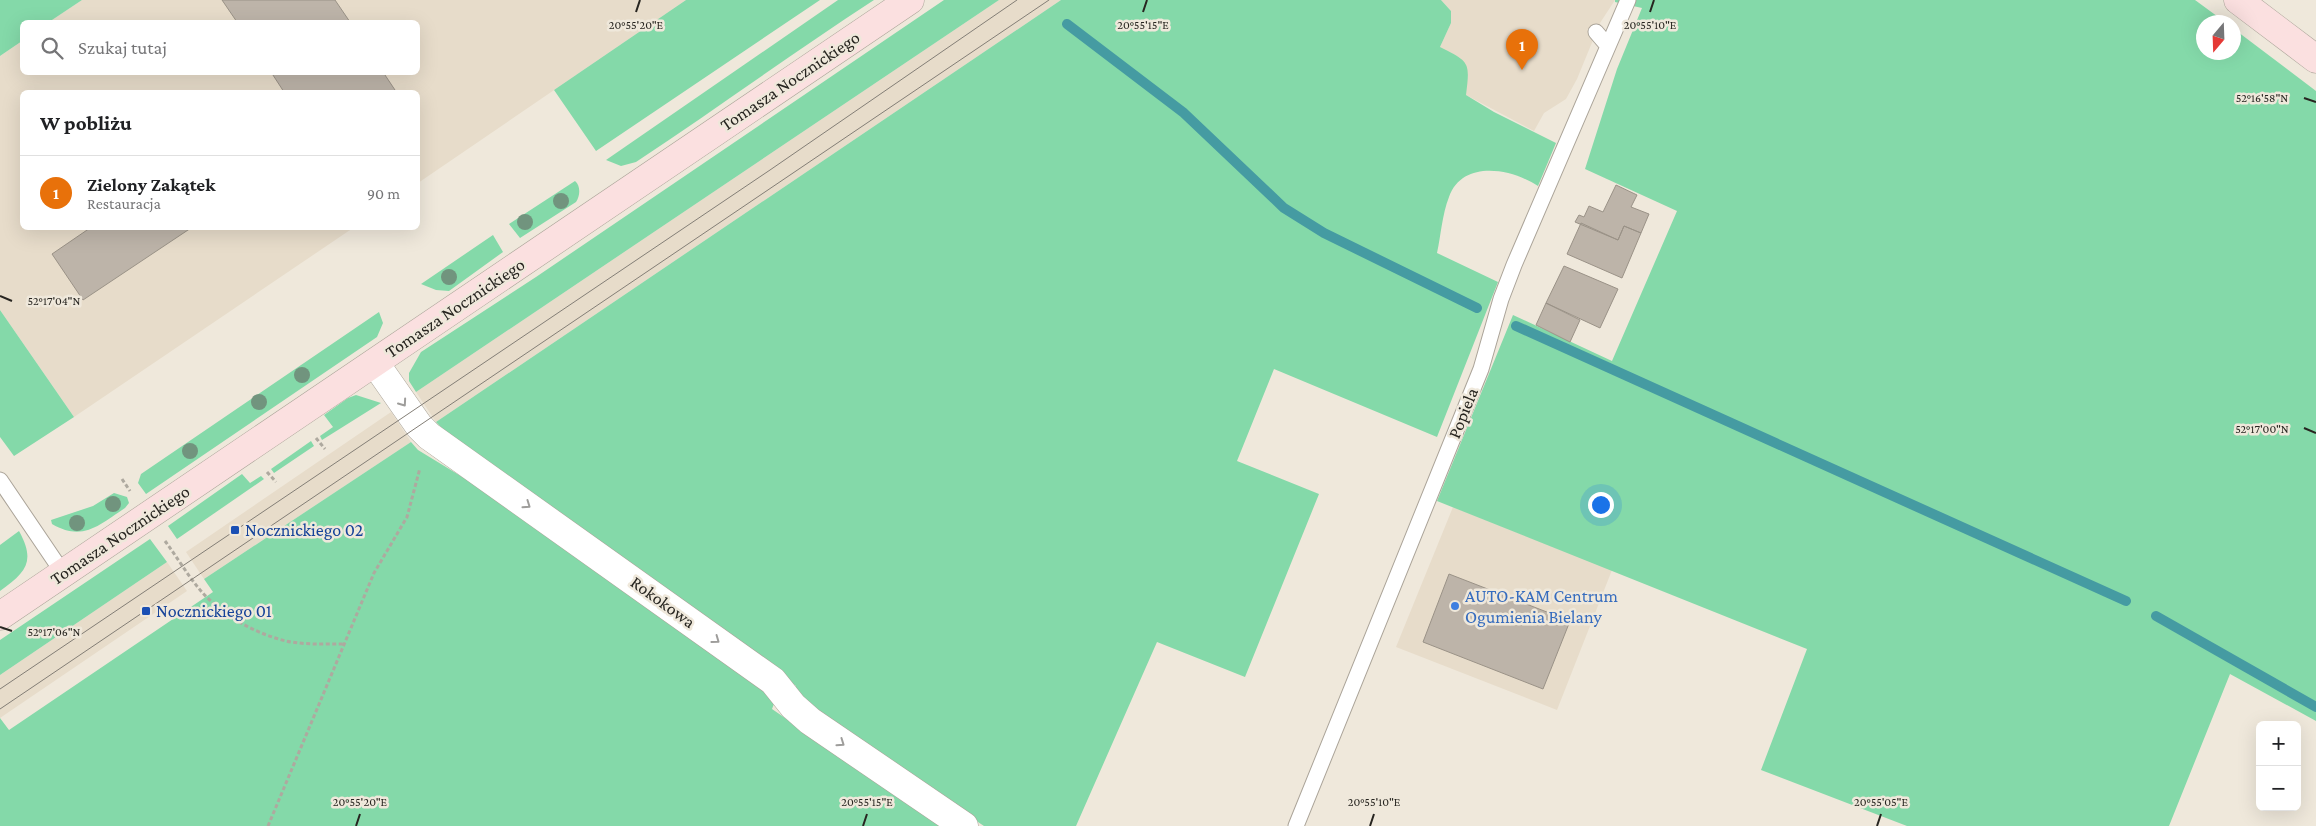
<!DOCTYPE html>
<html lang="pl">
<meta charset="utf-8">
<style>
body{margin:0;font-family:"Crimson Pro",serif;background:#f2f2f2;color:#202124}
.controls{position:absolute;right:15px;bottom:15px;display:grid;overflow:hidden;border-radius:8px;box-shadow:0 5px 20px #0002}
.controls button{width:45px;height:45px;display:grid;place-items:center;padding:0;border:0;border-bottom:1px solid #e0e0e0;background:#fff;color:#202124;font:25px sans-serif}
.compass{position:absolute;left:2196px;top:15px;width:45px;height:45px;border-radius:50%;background:#fff;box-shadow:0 5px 20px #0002;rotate:199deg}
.you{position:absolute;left:1600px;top:504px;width:18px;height:18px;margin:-12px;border:4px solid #fff;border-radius:50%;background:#1a73e8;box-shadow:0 0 0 8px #1a73e833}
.badge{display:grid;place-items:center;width:32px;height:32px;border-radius:50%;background:#0b8043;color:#fff;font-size:16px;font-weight:700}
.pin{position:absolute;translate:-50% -41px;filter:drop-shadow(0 1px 2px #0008)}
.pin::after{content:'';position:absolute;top:26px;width:18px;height:15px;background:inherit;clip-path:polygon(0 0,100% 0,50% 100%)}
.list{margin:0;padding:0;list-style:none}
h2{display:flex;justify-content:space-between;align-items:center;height:65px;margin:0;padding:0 20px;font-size:21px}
h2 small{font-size:16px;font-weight:400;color:#757577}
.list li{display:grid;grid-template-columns:32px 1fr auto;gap:15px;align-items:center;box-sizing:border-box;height:75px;padding:0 20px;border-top:1px solid #e0e0e0}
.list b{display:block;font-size:19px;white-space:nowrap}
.list p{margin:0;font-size:16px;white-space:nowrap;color:#757577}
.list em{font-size:16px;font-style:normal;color:#757577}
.icon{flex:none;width:28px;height:28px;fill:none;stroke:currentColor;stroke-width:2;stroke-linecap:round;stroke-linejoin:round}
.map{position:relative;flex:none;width:2316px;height:826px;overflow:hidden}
.search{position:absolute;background:#fff;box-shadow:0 5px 20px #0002;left:20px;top:20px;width:400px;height:55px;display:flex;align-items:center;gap:12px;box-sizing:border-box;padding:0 18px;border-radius:8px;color:#757577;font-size:19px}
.panel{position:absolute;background:#fff;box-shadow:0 5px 20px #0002;left:20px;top:90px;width:400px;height:140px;border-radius:8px}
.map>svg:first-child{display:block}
</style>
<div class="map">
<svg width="2316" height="826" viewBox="0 0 2316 826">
<rect width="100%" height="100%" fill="#efe8db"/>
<path fill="#e7dcca" d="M82,0H686L418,183V92H22V228H353L74,417L0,310V56L22,41V72H418V22H49Z
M999,0H1061L436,422L416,392Z
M1441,0H1615L1600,23L1577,79L1566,99L1544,113L1534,131L1466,95L1440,47L1451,23V11Z
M391,412L411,442L204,579L186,552Z
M1453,507L1612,570L1557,710L1396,647Z
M167,562L187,591L0,718V675Z"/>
<path fill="#84d9a9" d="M0,0H82L49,22H22V41L0,56Z
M686,0H820L596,151L554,90Z
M838,0H874C794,52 716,109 636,162L621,166L606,160Z
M944,0H999L416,392L409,381V373L421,352L536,277Z
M1061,0H1441L1451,11V23L1440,47C1470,62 1470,62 1466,95L1494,112L1556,143L1538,186C1512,169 1463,159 1449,197C1442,215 1441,235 1437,253L1498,282L1437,437L1274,369L1237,461L1319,494L1245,677L1157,642L1076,826H984L795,701L796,686L587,534L451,438L436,422Z
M1615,0H2195L2225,22H2204V52H2234V29L2316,91V721L2230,674L2169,826H1907L1761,770L1807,649L1437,501L1513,315L1612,361L1677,211L1585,169L1617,69L1642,8L1615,2Z
M575,181C581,186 580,196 576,202L520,238L509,224Z
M493,235L503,252L449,291L436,290L421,284Z
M0,310L74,417L14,456L0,437Z
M379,312L383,323L377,337L146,494L138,483L141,474Z
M356,395L381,403L322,440L320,436L333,427L324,415L348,398Z
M311,441L314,446L274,473L271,469Z
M411,442L418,450L523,514L757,676L775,701L772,709L942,826H0V718L9,730L213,592L204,579Z
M242,474L250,483L261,476L264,479L177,539L168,526Z
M114,493L127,497L129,503L125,508C99,525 83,542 52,524L51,520L93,506Z
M19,531C36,562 26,572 0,591V545Z
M150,539L167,562L0,675V640Z"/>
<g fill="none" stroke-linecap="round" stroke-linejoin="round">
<path stroke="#459ba2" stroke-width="10" d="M1067,24L1184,113L1284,208L1324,233L1477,308
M1516,326L2126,601
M2156,616L2316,707"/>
</g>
<path fill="#bdb4a9" stroke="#9a9287" d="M222,0H335L350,22H237Z
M271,72H383L395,90L392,92H284Z
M1616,185L1637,195L1631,207L1649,214L1641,233L1624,226L1618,240L1575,222L1579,215L1584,217L1589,206L1603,212Z
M1581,223L1618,240L1624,226L1641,233L1622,278L1567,254Z
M90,228H191L83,300L52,254Z
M1564,266L1618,289L1600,328L1546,303Z
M1546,303L1580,320L1570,342L1536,325Z
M1449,574L1570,621L1543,689L1423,642Z"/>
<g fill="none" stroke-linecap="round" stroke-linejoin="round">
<defs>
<path id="lane" d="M1596,32L1608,46
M0,480L63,573
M1296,826L1481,369L1501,299L1514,265L1628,0"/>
<path id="street" d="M375,363L419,426L429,436L773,681L793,706L810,721L964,826"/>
<path id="secondary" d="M2238,0L2316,59
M0,616L910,0"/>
</defs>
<use href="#lane" stroke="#aba499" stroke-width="17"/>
<use href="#street" stroke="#aba499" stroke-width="29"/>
<use href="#secondary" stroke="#aba499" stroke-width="29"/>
<path stroke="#aea99f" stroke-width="3" stroke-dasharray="4 2.5" stroke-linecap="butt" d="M316,438L325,449
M267,472L276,482
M122,479L130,491
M165,541C177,557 188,576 201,591C222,615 256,634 286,641C305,645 325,644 344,644
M268,826L374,573L407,517L420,468"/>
<use href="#lane" stroke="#fff" stroke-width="15"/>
<use href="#street" stroke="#fff" stroke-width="28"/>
<use href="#secondary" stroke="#fbe0e0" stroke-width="28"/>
<path stroke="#837e76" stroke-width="1" d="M0,689L770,170L1017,0
M0,709L1049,0"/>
</g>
<g fill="#71947e">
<circle cx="561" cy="201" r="8"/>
<circle cx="525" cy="222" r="8"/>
<circle cx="449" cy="277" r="8"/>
<circle cx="302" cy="375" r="8"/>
<circle cx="259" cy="402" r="8"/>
<circle cx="190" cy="451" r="8"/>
<circle cx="113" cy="504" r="8"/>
<circle cx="77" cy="523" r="8"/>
</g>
<defs><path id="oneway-chevron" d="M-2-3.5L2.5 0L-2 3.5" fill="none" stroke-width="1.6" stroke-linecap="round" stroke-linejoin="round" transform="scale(1.25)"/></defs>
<g stroke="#9e9d9b">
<use href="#oneway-chevron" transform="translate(403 403) rotate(55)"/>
<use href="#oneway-chevron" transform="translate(527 505) rotate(35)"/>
<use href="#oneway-chevron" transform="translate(716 640) rotate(36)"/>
<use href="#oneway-chevron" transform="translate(841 743) rotate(35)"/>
</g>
<path fill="none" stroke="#272520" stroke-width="2" d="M636,12L640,0M1143,12L1147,0M1650,12L1654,0M2304,98L2316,102M0,296L12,301M2304,428L2316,433M0,627L12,631M356,826L360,814M863,826L867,814M1370,826L1374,814M1877,826L1881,814"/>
<g fill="#1a4fb4" stroke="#efe8db" stroke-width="2">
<rect x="230" y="525" width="10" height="10" rx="2.5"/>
<rect x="141" y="606" width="10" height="10" rx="2.5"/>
</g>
<circle fill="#3f7fe0" stroke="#efe8db" stroke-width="2" cx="1455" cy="606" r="5"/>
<g text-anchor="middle" stroke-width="5" stroke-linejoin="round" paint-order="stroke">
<g font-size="18" fill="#272520" stroke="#efe8db">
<text transform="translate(790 81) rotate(-34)" y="6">Tomasza Nocznickiego</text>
<text transform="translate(455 308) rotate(-34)" y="6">Tomasza Nocznickiego</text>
<text transform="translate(1463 413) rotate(-68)" y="6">Popiela</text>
<text transform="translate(120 535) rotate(-34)" y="6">Tomasza Nocznickiego</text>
<text transform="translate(663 602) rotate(36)" y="6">Rokokowa</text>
</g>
<g font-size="18" fill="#164399" stroke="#efe8db" text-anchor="start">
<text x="245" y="536">Nocznickiego 02</text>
<text x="156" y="617">Nocznickiego 01</text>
</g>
<g font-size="18" fill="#366cbe" stroke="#efe8db" text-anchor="start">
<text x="1465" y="602">AUTO-KAM Centrum<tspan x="1465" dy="21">Ogumienia Bielany</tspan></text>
</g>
</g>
<g font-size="12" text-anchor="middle" fill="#272520" stroke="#efe8db" stroke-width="5" stroke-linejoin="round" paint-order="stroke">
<text x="636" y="29">20°55'20"E</text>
<text x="1143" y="29">20°55'15"E</text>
<text x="1650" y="29">20°55'10"E</text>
<text x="2262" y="102">52°16'58"N</text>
<text x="54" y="305">52°17'04"N</text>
<text x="2262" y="433">52°17'00"N</text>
<text x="54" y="636">52°17'06"N</text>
<text x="360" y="806">20°55'20"E</text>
<text x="867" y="806">20°55'15"E</text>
<text x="1374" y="806">20°55'10"E</text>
<text x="1881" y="806">20°55'05"E</text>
</g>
</svg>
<div class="controls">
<button>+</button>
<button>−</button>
</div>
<svg class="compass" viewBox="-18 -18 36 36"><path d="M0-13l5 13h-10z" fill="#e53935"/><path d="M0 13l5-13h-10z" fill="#757577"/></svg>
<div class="you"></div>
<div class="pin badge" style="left:1522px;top:70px;background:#e8710a">1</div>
<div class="search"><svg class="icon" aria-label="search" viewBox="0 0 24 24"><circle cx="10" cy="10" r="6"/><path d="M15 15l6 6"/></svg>Szukaj tutaj</div>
<section class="panel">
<h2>W pobliżu<small></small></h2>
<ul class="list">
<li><span class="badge" style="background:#e8710a">1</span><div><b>Zielony Zakątek</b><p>Restauracja</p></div><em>90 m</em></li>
</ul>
</section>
</div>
